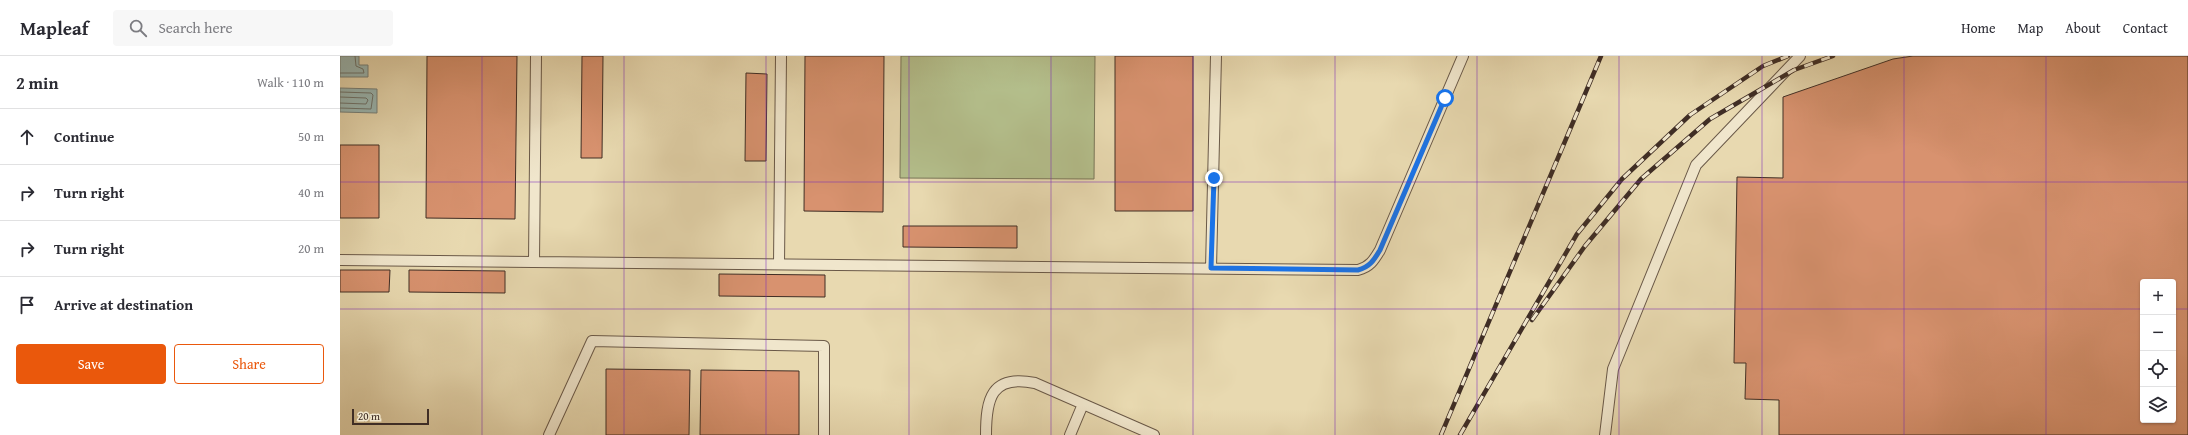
<!DOCTYPE html>
<meta charset="utf-8">
<style>
body{margin:0;font-family:"Gentium Book Plus",serif;background:#f7f7f7;color:#2b2b33}
.controls{position:absolute;right:12px;bottom:12px;display:grid;overflow:hidden;border-radius:4px;box-shadow:0 1px 3px #0004}
.controls button{width:36px;height:36px;display:grid;place-items:center;padding:0;border:0;border-bottom:1px solid #e1e1e2;background:#fff;color:#2b2b33;font:20px sans-serif}
.scale{position:absolute;left:12px;bottom:10px;width:77px;box-sizing:border-box;padding-left:4px;border:2px solid #402e25;border-top:0;font-size:11px;line-height:14px;white-space:nowrap;color:#402e25;-webkit-text-stroke:3px #f0e6cc;paint-order:stroke}
.stop{position:absolute;width:12px;height:12px;margin:-9px;border:3px solid #1a73e8;border-radius:50%;background:#fff}
.stop.end{background:#1a73e8;border-color:#fff;box-shadow:0 1px 4px #0008}
.list{margin:0;padding:0;list-style:none}
h2{display:flex;justify-content:space-between;align-items:center;height:52px;margin:0;padding:0 16px;font-size:17px}
h2 small{font-size:13px;font-weight:400;color:#7c7c81}
.list li{display:grid;grid-template-columns:26px 1fr auto;gap:12px;align-items:center;box-sizing:border-box;height:56px;padding:0 16px;border-top:1px solid #e1e1e2}
.list b{display:block;font-size:15px;white-space:nowrap}
.list em{font-size:13px;font-style:normal;color:#7c7c81}
.actions{display:flex;gap:8px;padding:12px 16px}
.actions a{flex:1;padding:9px 0;border:1px solid #ea580c;border-radius:4px;text-align:center;font-size:14px;color:#ea580c}
.actions .main{background:#ea580c;color:#fff}
.icon{flex:none;width:22px;height:22px;fill:none;stroke:currentColor;stroke-width:2;stroke-linecap:round;stroke-linejoin:round}
.map{position:relative;flex:none;width:1848px;height:379px;overflow:hidden}
header{display:flex;align-items:center;gap:24px;box-sizing:border-box;height:56px;padding:0 20px;background:#fff;border-bottom:1px solid #e1e1e2}
header strong{font-size:19px}
nav{display:flex;gap:22px;margin-inline-start:auto;font-size:14px}
.search{width:280px;height:36px;background:#f7f7f7;display:flex;align-items:center;gap:10px;box-sizing:border-box;padding:0 14px;border-radius:4px;color:#7c7c81;font-size:15px}
main{display:flex}
aside{flex:1;background:#fff}
.map>svg:first-child{display:block}
</style>
<header>
<strong>Mapleaf</strong>
<div class="search"><svg class="icon" aria-label="search" viewBox="0 0 24 24"><circle cx="10" cy="10" r="6"/><path d="M15 15l6 6"/></svg>Search here</div>
<nav><a>Home</a><a>Map</a><a>About</a><a>Contact</a></nav>
</header>
<main>
<aside>
<h2>2 min<small>Walk · 110 m</small></h2>
<ul class="list">
<li><svg class="icon" aria-label="ahead" viewBox="0 0 24 24"><path d="M12 20V5M6 11l6-6 6 6"/></svg><div><b>Continue</b></div><em>50 m</em></li>
<li><svg class="icon" aria-label="right" viewBox="0 0 24 24"><path d="M7 20v-9h11M14 6l5 5-5 5"/></svg><div><b>Turn right</b></div><em>40 m</em></li>
<li><svg class="icon" aria-label="right" viewBox="0 0 24 24"><path d="M7 20v-9h11M14 6l5 5-5 5"/></svg><div><b>Turn right</b></div><em>20 m</em></li>
<li><svg class="icon" aria-label="arrive" viewBox="0 0 24 24"><path d="M6 21V4h12l-3 4 3 4H6"/></svg><div><b>Arrive at destination</b></div></li>
</ul>
<div class="actions"><a class="main">Save</a><a>Share</a></div>
</aside>
<div class="map">
<svg width="1848" height="379" viewBox="0 0 1848 379">
<rect width="100%" height="100%" fill="#e8d9b0"/>
<filter id="stains"><feTurbulence type="fractalNoise" baseFrequency=".005" numOctaves="4"/><feColorMatrix values="0 0 0 0 .2 0 0 0 0 .09 0 0 0 0 .02 0 0 0 .5 -.17"/></filter>
<radialGradient id="worn" r=".72"><stop offset=".6" stop-color="#630" stop-opacity="0"/><stop offset="1" stop-color="#630" stop-opacity=".3"/></radialGradient>
<path fill="#b4bf8c" stroke="#7a7658" d="M561,0H755L754,123L560,122Z"/>
<path fill="#9ab8b4" stroke="#76817b" d="M0,0H19V9H28V21H0Z
M0,32L37,33V57L0,56Z"/>
<g fill="none" stroke-linecap="round" stroke-linejoin="round">
<path stroke="#6d736c" stroke-width="1" d="M0,17H24L23,13L16,10L15,0
M0,36L31,37L33,39L31,53L0,52
M0,41L26,42L28,44L26,48L0,47"/>
</g>
<path fill="#d8926f" stroke="#402e25" fill-rule="evenodd" d="M87,0H177L175,163L86,162Z
M242,0H263L262,102H241Z
M465,0H544L543,156L464,155Z
M775,0H853V155H775Z
M1573,0H1848V379H1439V344L1405,343L1406,307H1394L1397,121L1443,122V41L1553,3ZM1803,226H1833V364H1803Z
M406,17L427,18L426,105H405Z
M0,89H39V162H0Z
M563,170H677V192L563,191Z
M0,214H50L49,236H0Z
M69,214L165,215V237L69,236Z
M379,218L485,219V241L379,240Z
M266,313L350,314L349,379H266Z
M361,314L459,315V379H360Z"/>
<g fill="none" stroke-linecap="round" stroke-linejoin="round">
<defs>
<path id="service" d="M0,204L1018,214C1030,211 1034,204 1040,194L1123,0
M194,206L196,0
M439,208L441,0
M871,212L876,0
M209,379L252,285L484,290V379
M646,379C646,343 651,318 695,327L814,379
M730,379L743,348
M1265,379L1273,313L1356,109L1460,0"/>
</defs>
<use href="#service" stroke="#6a5948" stroke-width="12"/>
<use href="#service" stroke="#f0e6cc" stroke-width="10"/>
<defs>
<path id="rail" d="M1192,264L1245,190L1301,123L1370,63L1454,14L1493,0
M1101,379L1261,0
M1120,379L1237,178L1282,123L1350,59L1423,10L1448,0"/>
</defs>
<use href="#rail" stroke="#402e25" stroke-width="4.5"/>
<use href="#rail" stroke="#f0e6cc" stroke-width="3" stroke-dasharray="9" stroke-linecap="butt"/>
</g>
<g fill="none" stroke-linecap="round" stroke-linejoin="round">
<path stroke="#1a73e8" stroke-width="5" d="M874,122L871,212L1018,214C1030,211 1034,204 1040,194L1105,42"/>
</g>
<path fill="none" stroke="#7b2cbf" stroke-width="1" stroke-opacity="0.55" d="M142,0V379M284,0V379M426,0V379M569,0V379M711,0V379M853,0V379M995,0V379M1137,0V379M1279,0V379M1422,0V379M1564,0V379M1706,0V379M0,126H1848M0,253H1803M1833,253H1848"/>
<rect width="100%" height="100%" filter="url(#stains)"/>
<rect width="100%" height="100%" fill="url(#worn)"/>
</svg>
<div class="controls">
<button>+</button>
<button>−</button>
<button><svg class="icon" aria-label="locate" viewBox="0 0 24 24"><circle cx="12" cy="12" r="6"/><path d="M12 2v4M12 18v4M2 12h4M18 12h4"/></svg></button>
<button><svg class="icon" aria-label="layers" viewBox="0 0 24 24"><path d="M12 4l9 5-9 5-9-5zM3 14l9 5 9-5"/></svg></button>
</div>
<div class="scale">20 m</div>
<div class="stop" style="left:1105px;top:42px"></div>
<div class="stop end" style="left:874px;top:122px"></div>
</div>
</main>
